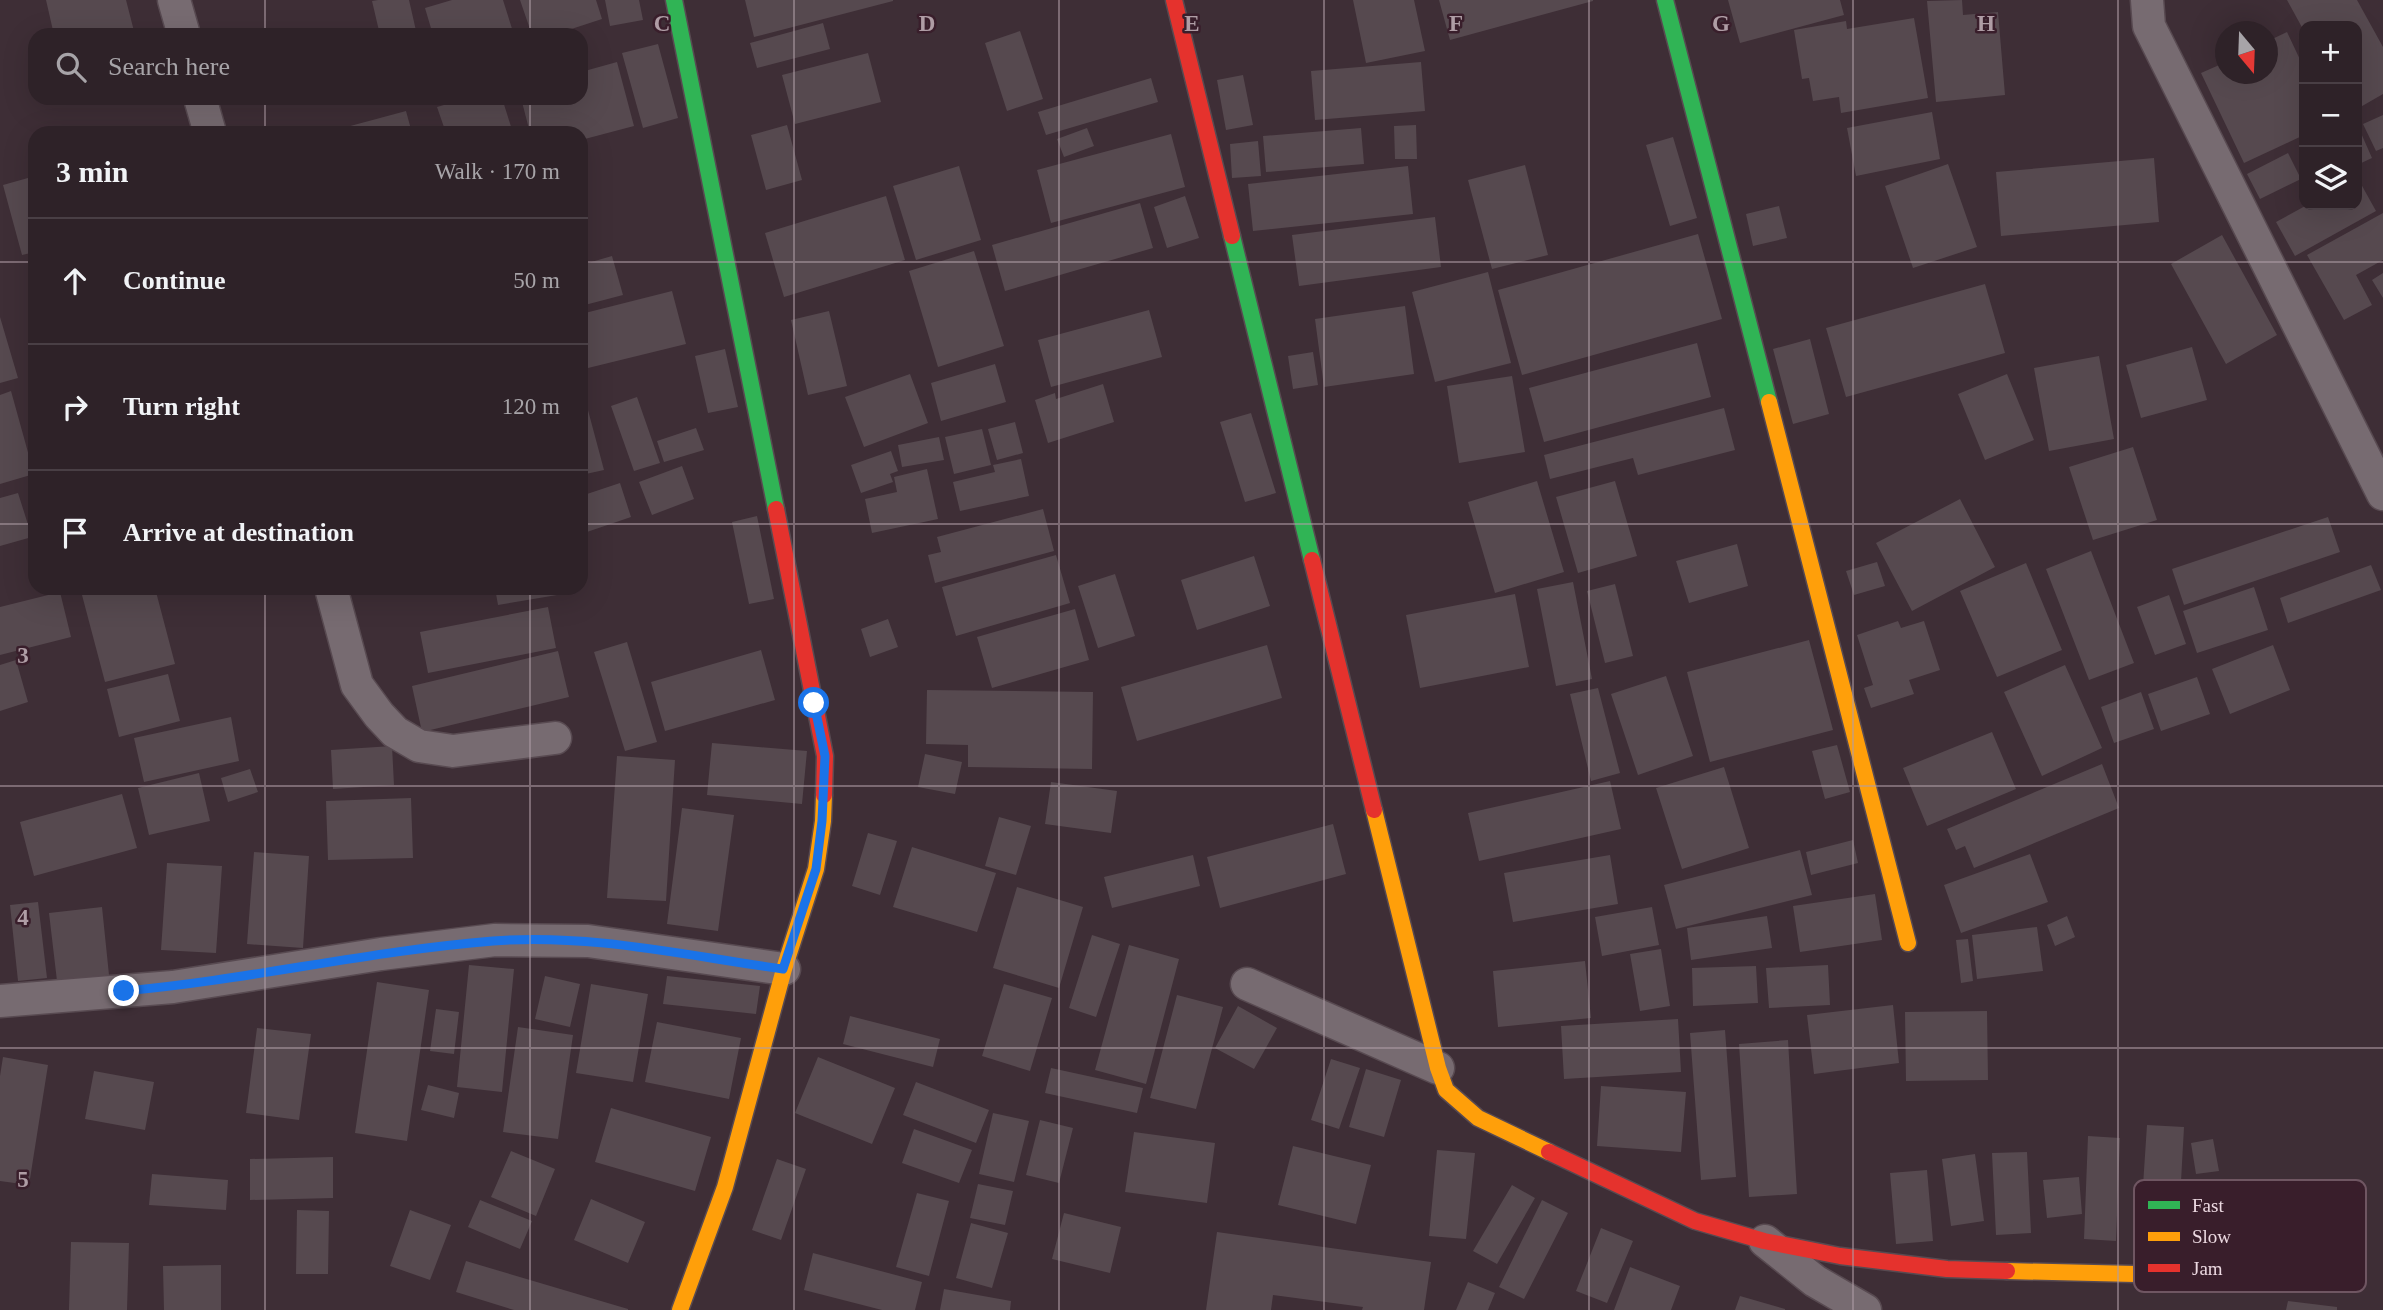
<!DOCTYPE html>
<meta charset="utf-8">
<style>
body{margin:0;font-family:Georgia,serif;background:#3a2f34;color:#f1f3f6}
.controls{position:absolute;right:21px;top:21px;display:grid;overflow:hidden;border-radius:14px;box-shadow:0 7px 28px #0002}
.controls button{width:63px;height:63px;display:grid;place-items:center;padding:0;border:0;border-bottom:2px solid #493f45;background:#2e2228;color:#f1f3f6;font:35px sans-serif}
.compass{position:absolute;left:2215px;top:21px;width:63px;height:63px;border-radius:50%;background:#2e2228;box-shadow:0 7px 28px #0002;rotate:161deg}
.stop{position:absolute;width:21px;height:21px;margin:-16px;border:5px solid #1a73e8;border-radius:50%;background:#fff}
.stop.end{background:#1a73e8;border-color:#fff;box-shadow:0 2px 7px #0008}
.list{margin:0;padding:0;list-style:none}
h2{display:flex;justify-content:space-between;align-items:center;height:91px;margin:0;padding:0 28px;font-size:30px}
h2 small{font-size:23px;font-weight:400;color:#a7a4a8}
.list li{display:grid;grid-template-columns:46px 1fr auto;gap:21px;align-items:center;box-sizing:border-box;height:126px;padding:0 28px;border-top:2px solid #493f45}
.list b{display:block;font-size:26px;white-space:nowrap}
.list em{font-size:23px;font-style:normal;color:#a7a4a8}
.icon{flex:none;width:38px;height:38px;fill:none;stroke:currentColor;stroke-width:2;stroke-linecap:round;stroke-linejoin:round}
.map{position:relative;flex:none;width:2383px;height:1310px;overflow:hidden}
.search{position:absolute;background:#2e2228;box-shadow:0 7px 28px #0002;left:28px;top:28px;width:560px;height:77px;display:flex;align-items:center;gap:18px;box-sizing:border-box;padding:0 24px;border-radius:21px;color:#a7a4a8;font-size:26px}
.panel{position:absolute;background:#2e2228;box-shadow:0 7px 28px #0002;left:28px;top:126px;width:560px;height:469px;border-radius:21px}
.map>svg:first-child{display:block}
</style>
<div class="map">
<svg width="2383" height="1310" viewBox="0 0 2383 1310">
<rect width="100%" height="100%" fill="#3e2e36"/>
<path fill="#56494f" d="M46,0H126L135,35H54Z
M378,0H409L417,35H380L372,1Z
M452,0H503L514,35H433L425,8Z
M520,0H596L602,19L553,35H532Z
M605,0H639L643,20L610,26Z
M745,0H893V1L754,37Z
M1353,0H1414L1425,51L1366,63Z
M1439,0H1593V1L1450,40Z
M1728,0H1840L1844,15L1740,43Z
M1962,0L1963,15L1998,12L2005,95L1936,102L1927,1Z
M2287,0H2357L2383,47V94L2357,109V26H2304V31Z
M1914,18L1928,98L1841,113L1839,97L1813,101L1809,78L1802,79L1794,30L1846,21L1847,29Z
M823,23L830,49L757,68L750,43Z
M1020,31L1043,99L1007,111L985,43Z
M2287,32L2304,68V135L2244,163L2201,73L2226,62V74H2268V41Z
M658,44L678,118L643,128L622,53Z
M868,53L881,102L795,124L782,75Z
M617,62L634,126L581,140V133H530L521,98H581V72Z
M1421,62L1425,111L1315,120L1311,71Z
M1243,75L1253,125L1226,130L1217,80Z
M1151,78L1158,102L1046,135L1038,112Z
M468,98H502L513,133H446L437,107Z
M406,111L412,133H328V132Z
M1932,112L1940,159L1856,176L1847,128Z
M2383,115V148L2376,151L2363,124Z
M2357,124L2372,158L2357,165Z
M787,125L802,180L766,190L751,135Z
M1416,125L1417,159H1395L1394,126Z
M1087,128L1094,146L1064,157L1057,139Z
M1361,128L1364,164L1266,172L1263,136Z
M1171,134L1185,187L1051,223L1037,170Z
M1673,137L1697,218L1670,226L1646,145Z
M1258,141L1261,176L1232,178L1230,144Z
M2288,153L2301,179L2260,199L2247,174Z
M2154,158L2159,222L2001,236L1996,172Z
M1948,164L1977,247L1913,268L1885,186Z
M1525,165L1548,255L1492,269L1468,180Z
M959,166L981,240L916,260L893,186Z
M1408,166L1413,214L1253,231L1248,184Z
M35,176V252L22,255L3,185Z
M2361,184L2376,211L2295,256L2276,222L2307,205H2357V186Z
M886,196L905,260L784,297L765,233Z
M1185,196L1199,238L1167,248L1154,207Z
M1140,203L1153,248L1005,291L992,245Z
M1779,206L1787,238L1753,246L1746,214Z
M2383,213V260L2356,275L2372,305L2344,320L2307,255Z
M1435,217L1441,267L1299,286L1292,235Z
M1698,234L1722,319L1522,375L1498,290Z
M2222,235L2277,335L2226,364L2171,264Z
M974,251L1004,346L938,367L909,271Z
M612,256L623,295L581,306V265Z
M1488,272L1511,363L1435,382L1412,292Z
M2383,273V298L2372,280Z
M1985,284L2005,353L1846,397L1826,328Z
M672,291L686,344L588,368L581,339V314Z
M1405,306L1414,374L1324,387L1315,319Z
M1149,310L1162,357L1051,387L1038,340Z
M829,311L847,386L808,395L791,320Z
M0,317L18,378L0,383Z
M1810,339L1829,414L1793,424L1773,349Z
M1697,343L1711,397L1544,442L1529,388Z
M2192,347L2207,400L2141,418L2126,365Z
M725,349L738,407L708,413L695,356Z
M1313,352L1318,385L1293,389L1288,356Z
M2099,356L2114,439L2049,451L2034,368Z
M995,364L1006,402L941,421L931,383Z
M910,374L928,423L864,447L845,397Z
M2007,374L2034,440L1985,460L1958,394Z
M1512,376L1525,452L1459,463L1447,386Z
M581,384L604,470L581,475Z
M1103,384L1114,422L1048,443L1035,400L1055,393L1056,399Z
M11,391L34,474L0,484V395Z
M637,397L660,463L634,471L611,406Z
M1724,408L1735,450L1638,475L1633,458L1550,479L1544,455Z
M1251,413L1276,493L1245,502L1220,422Z
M1015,422L1023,453L997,460L988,429Z
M696,428L704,450L664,462L657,441Z
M982,429L991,465L954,474L945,437Z
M939,437L944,460L902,467L898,445Z
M2133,447L2157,520L2093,540L2069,467Z
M891,451L898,471L890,474L893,482L861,493L851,465Z
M1021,459L1029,496L960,511L953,482L995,472L993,465Z
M682,466L694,499L652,515L639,482Z
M927,469L938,519L872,533L865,499L897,492L894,477Z
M1537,481L1564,572L1495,593L1468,502Z
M1615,481L1637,556L1578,573L1556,497Z
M620,483L631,517L581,534V496Z
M18,493L32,537L0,546V498Z
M1960,499L1995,567L1912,611L1876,543Z
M1043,509L1054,551L935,583L928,555L941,552L937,537Z
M757,516L774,599L749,604L732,522Z
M2328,517L2340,552L2184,605L2172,569Z
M1737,544L1748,586L1689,603L1676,561Z
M2091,551L2134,663L2089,680L2046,569Z
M1056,555L1070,603L956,636L942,587Z
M1254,556L1270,606L1197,630L1181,580Z
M1877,562L1885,586L1854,595L1846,571Z
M2026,563L2062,650L1997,677L1960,591Z
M2371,565L2381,590L2288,623L2280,598Z
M1115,574L1135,636L1098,648L1078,586Z
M1573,582L1592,679L1556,686L1537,589Z
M1615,584L1633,656L1605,663L1587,591Z
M2254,587L2268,630L2197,653L2183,611Z
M110,588H155L175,664L105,682L82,595Z
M495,588H568L569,593L498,605Z
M60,592L71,637L0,655V607Z
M1515,594L1529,667L1420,688L1406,615Z
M2169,595L2186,644L2155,655L2137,607Z
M548,607L556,648L428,673L420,632Z
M1075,609L1089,660L992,688L977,637Z
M888,619L898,647L870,657L861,629Z
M1898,621L1901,628L1924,621L1940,670L1909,680L1914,694L1871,708L1864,688L1873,685L1857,635Z
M1809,640L1833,730L1710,762L1687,672Z
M627,642L657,742L625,751L594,652Z
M1267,645L1282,698L1137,741L1121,687Z
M2273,645L2290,690L2230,714L2212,669Z
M761,650L775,700L665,731L651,682Z
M558,651L569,697L422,732L412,686Z
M16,660L28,702L0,711V665Z
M2065,665L2102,748L2042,776L2004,692Z
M168,674L180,721L119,737L107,689Z
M1666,676L1693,756L1638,775L1611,694Z
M2197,677L2210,714L2161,731L2148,694Z
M1598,688L1620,773L1591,781L1570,694Z
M927,690L1093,692L1092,769L968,767V745L926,744Z
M2141,692L2154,729L2114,743L2101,707Z
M231,717L239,761L144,782L134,738Z
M1992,732L2016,789L1927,826L1903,768Z
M712,743L807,751L802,804L707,795Z
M1837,745L1850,792L1825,799L1812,751Z
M392,746L394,785L333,789L331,750Z
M925,754L962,762L955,794L918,787Z
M617,756L675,760L666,901L607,898Z
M2102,764L2119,808L1974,868L1965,846L1956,850L1947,829Z
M1724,767L1749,848L1682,869L1656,788Z
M250,769L258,792L228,802L221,778Z
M199,773L210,821L149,835L138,788Z
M1610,781L1621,829L1479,861L1468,813Z
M1051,782L1117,791L1111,833L1045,824Z
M122,794L137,848L34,876L20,822Z
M411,798L413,858L328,860L326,801Z
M682,808L734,815L718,931L667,924Z
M999,817L1031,826L1016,875L985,866Z
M1333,824L1346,874L1220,908L1207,857Z
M868,833L897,841L880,895L852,886Z
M1853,840L1858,863L1811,875L1806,852Z
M912,847L996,873L977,932L893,907Z
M1800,850L1812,895L1676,929L1664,885Z
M254,852L309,856L303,948L247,944Z
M2030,854L2048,902L1961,933L1944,885Z
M1193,855L1200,886L1112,908L1104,877Z
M1610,855L1618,904L1513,922L1504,873Z
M167,863L222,866L216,953L161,950Z
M1017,887L1083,907L1059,988L993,968Z
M1875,894L1882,940L1800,952L1793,906Z
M38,902L47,978L18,981L10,905Z
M102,907L109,975L57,981L49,913Z
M1652,907L1659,945L1602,956L1595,917Z
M1767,916L1772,948L1691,960L1687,928Z
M2067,916L2075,937L2055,946L2047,925Z
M2037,927L2043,971L1977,979L1972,935Z
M1092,935L1120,944L1096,1017L1069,1008Z
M1968,939L1973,981L1961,983L1956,940Z
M1129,945L1179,959L1146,1084L1095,1070Z
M1661,949L1670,1006L1640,1011L1630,954Z
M1585,961L1591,1018L1498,1027L1493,971Z
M469,965L514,969L502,1092L457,1087Z
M1828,965L1830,1005L1769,1008L1766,968Z
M1756,966L1758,1003L1693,1006L1692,968Z
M545,976L580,984L570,1027L535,1019Z
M667,976L760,986L756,1014L663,1004Z
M377,982L429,990L407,1141L355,1133Z
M591,984L648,994L633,1082L576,1073Z
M1004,984L1052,998L1030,1071L982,1056Z
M1177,995L1223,1007L1196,1109L1150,1098Z
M1893,1005L1899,1063L1814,1074L1807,1015Z
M1238,1006L1277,1028L1254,1069L1215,1048Z
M436,1009L459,1012L454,1054L430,1051Z
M1987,1011L1988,1080L1906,1081L1905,1012Z
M850,1016L940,1039L933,1067L843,1044Z
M1678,1019L1681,1072L1564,1079L1561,1026Z
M657,1022L741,1038L729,1099L645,1082Z
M518,1027L573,1035L558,1139L503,1132Z
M257,1028L311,1034L299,1120L246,1113Z
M1725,1030L1736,1177L1701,1180L1690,1033Z
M1788,1040L1797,1194L1749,1197L1739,1044Z
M3,1057L48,1065L29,1185L0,1181V1076Z
M818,1057L895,1088L872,1144L795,1113Z
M1331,1059L1360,1068L1339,1129L1311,1120Z
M1051,1068L1143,1088L1137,1113L1045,1093Z
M1366,1069L1401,1080L1384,1137L1349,1127Z
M94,1071L154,1082L145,1130L85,1119Z
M916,1082L989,1110L976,1143L903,1115Z
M428,1085L459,1093L454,1118L421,1110Z
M1601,1086L1686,1092L1681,1152L1597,1146Z
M611,1108L711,1137L695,1191L595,1162Z
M993,1113L1029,1121L1014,1182L979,1174Z
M1040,1120L1073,1128L1059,1183L1026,1175Z
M2147,1125L2184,1127L2179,1218L2141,1216Z
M914,1129L972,1150L959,1183L902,1163Z
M1134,1132L1215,1143L1207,1203L1125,1192Z
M2088,1136L2120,1138L2116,1241L2084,1239Z
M2213,1139L2219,1171L2196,1174L2191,1143Z
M1293,1146L1371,1165L1356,1224L1278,1205Z
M1437,1150L1475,1153L1466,1239L1429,1236Z
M511,1151L555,1169L536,1216L491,1197Z
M2027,1152L2031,1233L1996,1235L1992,1153Z
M1975,1154L1984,1221L1951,1226L1942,1159Z
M333,1157V1198L250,1200V1159Z
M777,1159L806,1169L781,1240L752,1230Z
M1927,1170L1933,1241L1896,1244L1890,1173Z
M152,1174L228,1180L226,1210L149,1205Z
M2079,1177L2082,1214L2047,1218L2043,1180Z
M2215,1179L2219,1212L2195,1215L2191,1183Z
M978,1184L1013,1191L1005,1225L970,1218Z
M1512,1185L1535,1198L1497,1264L1473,1251Z
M917,1193L949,1201L929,1276L896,1267Z
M591,1199L645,1222L628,1263L574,1240Z
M480,1200L532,1221L520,1249L468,1227Z
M1542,1200L1568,1213L1524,1299L1499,1287Z
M297,1210L329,1211L328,1274H296Z
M410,1210L451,1225L430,1280L390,1266Z
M1064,1213L1121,1227L1110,1273L1052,1259Z
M971,1223L1008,1233L992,1288L956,1278Z
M1601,1228L1633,1241L1607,1303L1576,1291Z
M1217,1232L1431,1262L1424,1310H1362L1363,1307L1273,1295L1271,1310H1206Z
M71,1242L129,1243L127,1310H69Z
M813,1253L922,1282L915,1310H882L804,1290Z
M466,1261L628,1309V1310H514L456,1292Z
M221,1265V1310H164L163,1266Z
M1630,1267L1680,1286L1671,1310H1614Z
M1468,1282L1495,1293L1488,1310H1456Z
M944,1289L1011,1301L1010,1310H940Z
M1740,1296L1785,1309V1310H1735Z
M2288,1301L2337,1307V1310H2286Z"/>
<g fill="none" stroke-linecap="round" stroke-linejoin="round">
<defs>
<path id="street" d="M174,0L184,35
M2147,0L2149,26L2383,494
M200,98L210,133
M331,588L357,685L379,715L395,732L419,746L453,751L555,738
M1247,984L1438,1068
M0,1001L173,987L381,954L495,940L588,941L784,969
M1765,1241L1815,1281L1865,1310"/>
<path id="fast" d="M674,0L776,509
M1665,0L1769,402
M1232,236L1312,560"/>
<path id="slow" d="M1769,402L1908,943
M1374,810L1438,1068L1446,1090L1478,1118L1549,1152
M2007,1271L2135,1274
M680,1310L725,1187L784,969L816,869L823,821L824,795"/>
<path id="jam" d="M1174,0L1232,236
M776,509L825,756L824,795
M1312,560L1374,810
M1549,1152L1695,1221L1764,1241L1840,1256L1947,1269L2007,1271"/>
</defs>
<use href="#street" stroke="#584a51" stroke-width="35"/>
<use href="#fast" stroke="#584a51" stroke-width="19"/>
<use href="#slow" stroke="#584a51" stroke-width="19"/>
<use href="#jam" stroke="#584a51" stroke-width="19"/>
<use href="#street" stroke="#776b71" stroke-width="32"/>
<use href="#fast" stroke="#30b455" stroke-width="16"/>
<use href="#slow" stroke="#ff9f0a" stroke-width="16"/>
<use href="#jam" stroke="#e5322d" stroke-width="16"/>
</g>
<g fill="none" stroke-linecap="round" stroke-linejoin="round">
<path stroke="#1a73e8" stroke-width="9" d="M124,991C247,980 369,951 493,941C589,933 688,956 783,969L816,869L822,821L825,756L814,703"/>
</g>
<path fill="none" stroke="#af9da5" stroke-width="2" stroke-opacity="0.55" d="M265,0V35M530,0V35M794,0V1310M1059,0V1310M1324,0V1310M1589,0V1310M1853,0V1310M2118,0V1310M265,98V133M530,98V133M0,262H35M581,262H2383M0,524H35M581,524H2383M265,588V1310M530,588V1310M0,786H2383M0,1048H2383"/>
<rect x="2134" y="1180" width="232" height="112" rx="10" fill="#391e2b" stroke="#6f5662" stroke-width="2"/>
<rect x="2148" y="1201" width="32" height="8" fill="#30b455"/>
<rect x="2148" y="1232" width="32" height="9" fill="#ff9f0a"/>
<rect x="2148" y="1264" width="32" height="8" fill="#e5322d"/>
<g font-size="19" fill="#ecd9e1">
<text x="2192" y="1212">Fast</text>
<text x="2192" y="1243">Slow</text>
<text x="2192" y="1275">Jam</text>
</g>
<g font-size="23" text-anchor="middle" font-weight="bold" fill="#af9da5" stroke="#391e2b" stroke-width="5" stroke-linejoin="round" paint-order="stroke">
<text x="662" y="31">C</text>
<text x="927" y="31">D</text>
<text x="1192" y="31">E</text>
<text x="1456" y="31">F</text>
<text x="1721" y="31">G</text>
<text x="1986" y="31">H</text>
<text x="23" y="663">3</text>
<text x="23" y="925">4</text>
<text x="23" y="1187">5</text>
</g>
</svg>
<div class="controls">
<button>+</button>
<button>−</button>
<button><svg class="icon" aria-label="layers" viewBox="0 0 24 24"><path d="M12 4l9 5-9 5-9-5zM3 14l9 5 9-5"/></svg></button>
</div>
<svg class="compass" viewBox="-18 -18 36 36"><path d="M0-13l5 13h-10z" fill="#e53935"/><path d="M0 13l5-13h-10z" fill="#a7a4a8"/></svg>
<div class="stop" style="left:814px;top:703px"></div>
<div class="stop end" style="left:124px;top:991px"></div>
<div class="search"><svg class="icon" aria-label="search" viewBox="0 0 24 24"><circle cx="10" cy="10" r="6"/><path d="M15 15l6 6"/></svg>Search here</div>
<section class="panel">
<h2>3 min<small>Walk · 170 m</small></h2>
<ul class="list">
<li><svg class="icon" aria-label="ahead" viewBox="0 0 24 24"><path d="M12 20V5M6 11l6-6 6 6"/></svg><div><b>Continue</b></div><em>50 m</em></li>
<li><svg class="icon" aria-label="right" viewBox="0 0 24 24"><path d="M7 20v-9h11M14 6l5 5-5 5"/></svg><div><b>Turn right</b></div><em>120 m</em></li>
<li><svg class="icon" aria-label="arrive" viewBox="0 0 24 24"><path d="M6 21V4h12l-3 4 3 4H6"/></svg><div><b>Arrive at destination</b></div></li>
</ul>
</section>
</div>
